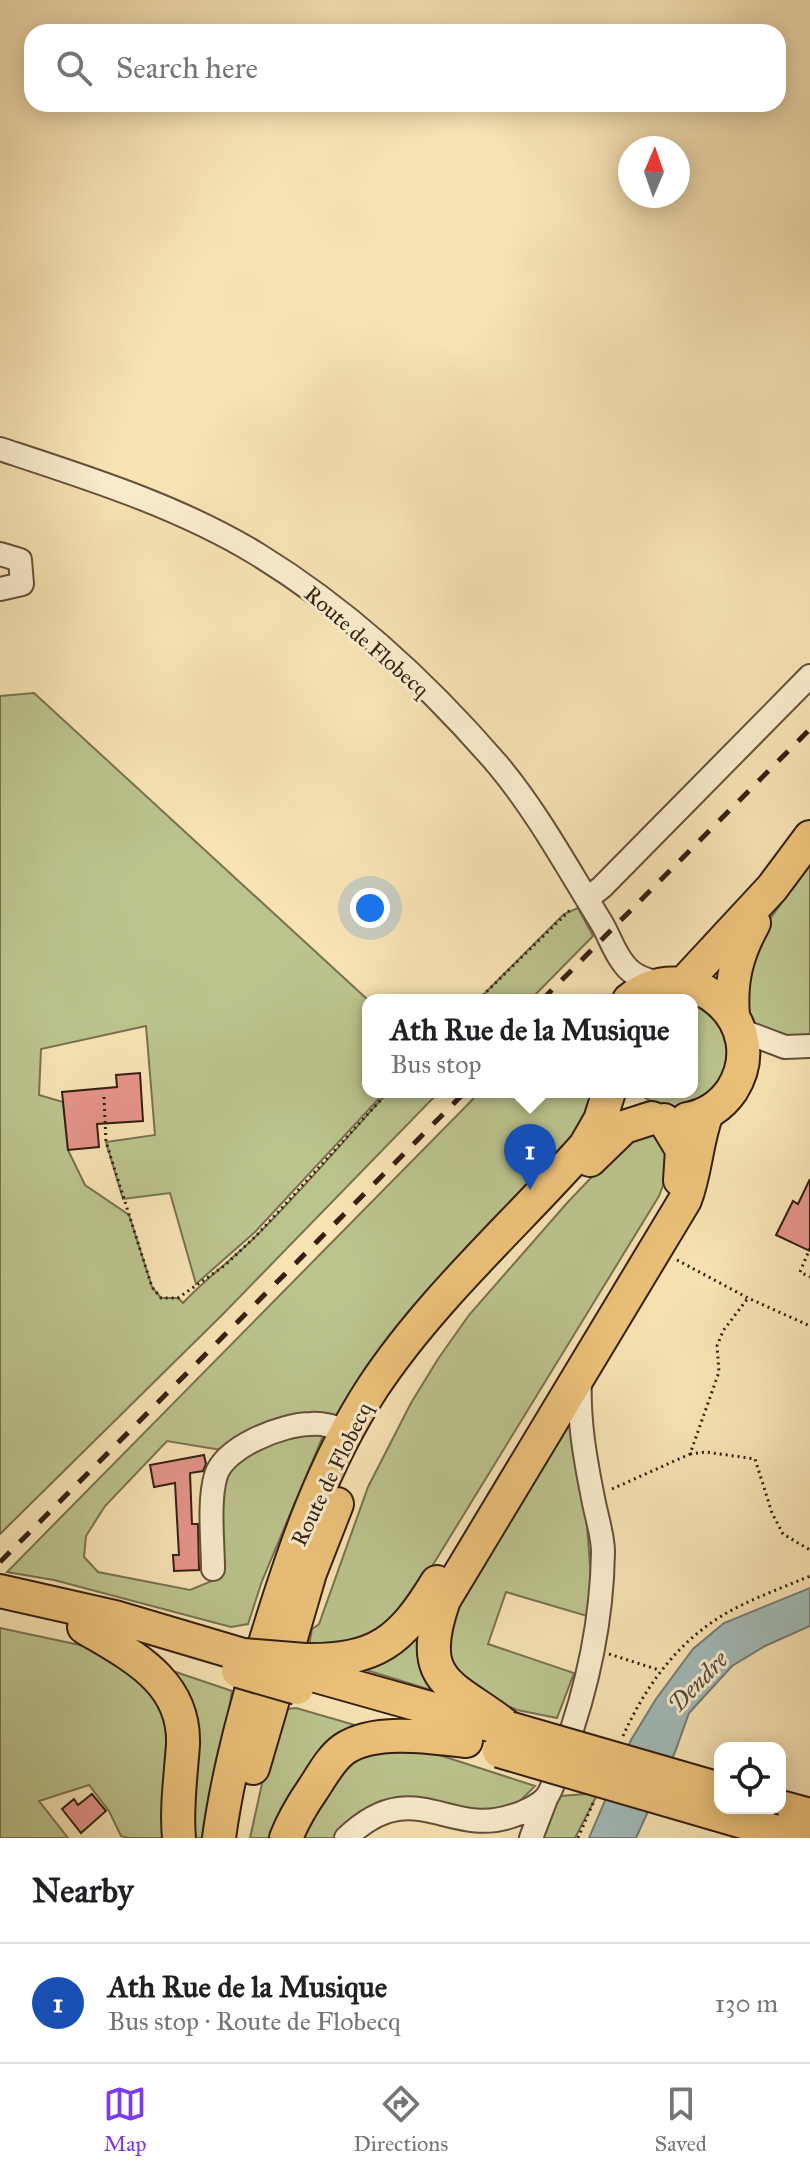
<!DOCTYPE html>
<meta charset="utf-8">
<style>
body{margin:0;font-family:"IM FELL Great Primer",serif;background:#f2f2f2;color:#202124}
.controls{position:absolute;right:24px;bottom:24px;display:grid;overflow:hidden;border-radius:16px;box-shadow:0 4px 20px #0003}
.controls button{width:72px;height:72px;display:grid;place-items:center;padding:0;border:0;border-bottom:2px solid #e0e0e0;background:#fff;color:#202124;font:40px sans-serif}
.compass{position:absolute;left:618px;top:136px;width:72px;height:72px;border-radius:50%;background:#fff;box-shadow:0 4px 20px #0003;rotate:2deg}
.you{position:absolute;left:370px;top:908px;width:28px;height:28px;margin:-20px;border:6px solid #fff;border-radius:50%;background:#1a73e8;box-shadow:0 0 0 12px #1a73e833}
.badge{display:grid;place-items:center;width:52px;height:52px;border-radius:50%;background:#7c3aed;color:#fff;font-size:26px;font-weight:700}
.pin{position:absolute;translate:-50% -66px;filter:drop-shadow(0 2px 4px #0008)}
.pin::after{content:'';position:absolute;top:42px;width:28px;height:24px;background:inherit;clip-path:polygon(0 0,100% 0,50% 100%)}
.popup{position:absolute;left:362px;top:994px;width:336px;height:104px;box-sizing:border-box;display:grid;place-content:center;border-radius:16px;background:#fff;filter:drop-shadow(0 2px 6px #0005);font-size:26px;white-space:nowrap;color:#757577}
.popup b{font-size:30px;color:#202124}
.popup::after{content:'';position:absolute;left:50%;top:100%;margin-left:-16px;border:16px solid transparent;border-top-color:#fff}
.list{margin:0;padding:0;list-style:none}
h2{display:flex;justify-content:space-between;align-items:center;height:104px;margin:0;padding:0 32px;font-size:34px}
h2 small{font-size:26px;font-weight:400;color:#757577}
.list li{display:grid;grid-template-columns:52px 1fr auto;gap:24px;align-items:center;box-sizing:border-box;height:120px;padding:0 32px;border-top:2px solid #e0e0e0}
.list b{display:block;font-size:30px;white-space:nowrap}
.list p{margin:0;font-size:26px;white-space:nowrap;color:#757577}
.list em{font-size:26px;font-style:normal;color:#757577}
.icon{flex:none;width:44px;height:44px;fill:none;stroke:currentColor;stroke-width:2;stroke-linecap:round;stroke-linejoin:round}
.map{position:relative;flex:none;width:810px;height:1838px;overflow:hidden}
.search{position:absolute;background:#fff;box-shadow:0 4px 20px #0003;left:24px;right:24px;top:24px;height:88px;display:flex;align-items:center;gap:20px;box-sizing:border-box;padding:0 28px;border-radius:24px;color:#757577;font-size:30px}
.sheet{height:224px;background:#fff}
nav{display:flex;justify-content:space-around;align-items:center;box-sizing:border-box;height:112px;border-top:2px solid #e0e0e0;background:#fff;font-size:22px;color:#757577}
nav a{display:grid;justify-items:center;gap:4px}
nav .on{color:#7c3aed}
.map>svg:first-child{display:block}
</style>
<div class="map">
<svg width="810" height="1838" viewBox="0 0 810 1838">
<rect width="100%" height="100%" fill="#f7e3b4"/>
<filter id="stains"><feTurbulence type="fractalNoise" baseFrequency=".0025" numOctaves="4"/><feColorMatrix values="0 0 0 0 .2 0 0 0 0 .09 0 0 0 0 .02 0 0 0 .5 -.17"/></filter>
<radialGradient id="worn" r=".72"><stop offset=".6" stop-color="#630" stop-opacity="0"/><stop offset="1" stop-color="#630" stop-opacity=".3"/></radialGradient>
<path fill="#bcc48e" stroke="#787250" stroke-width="2" d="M34,693L368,1000V1092H385L255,1232L196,1284L170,1193L123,1199L106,1142L155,1135L146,1026L41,1049L39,1095L63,1102L68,1150L85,1185L129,1215L152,1287L161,1298H178L183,1303C205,1279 232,1260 255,1237C302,1191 344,1140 388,1092H439L223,1314L0,1534V696Z
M810,864V1036L790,1037L757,1027L746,1009L753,942Z
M578,908L593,936L530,1000H478L564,914Z
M692,1001C700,1006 711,1013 718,1020C757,1065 690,1137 637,1092H692Z
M480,1092H594L583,1125L356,1385L335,1417L221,1450L167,1441L105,1506L86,1536L84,1557L98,1572L190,1590L212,1581L218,1566L220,1493L233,1466L268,1439L318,1430L323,1436L262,1581L248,1624L231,1627L54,1580L7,1572Z
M647,1134L656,1136L666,1144L668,1172L659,1196L404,1612L386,1634L308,1651L312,1629L319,1624L368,1487L411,1403L438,1359L469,1315L567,1203L627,1140Z
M570,1420L587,1526L591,1578L587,1616L506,1592L488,1644L574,1673L557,1718L517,1710L463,1687L442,1639L443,1629Z
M422,1623L436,1687L431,1690L366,1670V1667Z
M0,1628L103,1650L167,1707L169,1838H128L121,1836L109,1811L89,1785L39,1801L68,1838H0Z
M155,1665L232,1691L209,1838H183L182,1815Z
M296,1708L379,1732L280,1838H250L265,1770L287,1709Z
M364,1751H427L535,1786L517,1804L497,1813L350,1823L334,1838H296L332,1775Z
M598,1793L575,1838H533L549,1797Z"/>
<path fill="#a2bbb8" stroke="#767d76" stroke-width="2" d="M810,1588V1626L765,1646L732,1666L689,1713L675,1752L636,1838H589L631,1740L656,1699L693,1649L724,1623Z"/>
<path fill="#e5948a" stroke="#341f12" stroke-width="2" d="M140,1073L143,1121L97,1124L99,1147L68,1150L62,1092L117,1087L116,1075Z
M810,1179V1251L776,1235L793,1201L798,1204Z
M204,1455L206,1464L203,1471L190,1473L192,1524H198L199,1570L174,1571L173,1555H179L175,1483L154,1487L150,1465Z
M92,1794L106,1811L81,1833L62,1809L74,1799L78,1805Z"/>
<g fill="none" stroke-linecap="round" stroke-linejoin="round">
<defs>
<path id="minor" d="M0,449C88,478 178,506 257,554C347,609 429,685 498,765C538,813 568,869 601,922C609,935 614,952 624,964C634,978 651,982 667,983
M0,554L20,560L22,584L0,589
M587,899L602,887L810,676
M740,1030L785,1047L810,1046
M213,1569C213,1543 208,1501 216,1475C225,1447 282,1424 311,1424C324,1423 335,1427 347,1431
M346,1838C413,1773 448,1838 512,1816C523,1813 541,1805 548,1795C555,1783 558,1767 563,1755C587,1690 602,1622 603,1552C603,1535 596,1515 593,1498C585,1458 578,1419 580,1377
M531,1838L547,1796"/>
<path id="highway" d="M683,984L772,888L810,837
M629,1000C690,950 774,1023 732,1090C721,1106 705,1116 687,1119
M733,1016C730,980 737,954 754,923
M664,1120L682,1150L680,1180
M590,1160L624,1127L652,1118
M0,1591L115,1617L243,1655
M84,1627C130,1655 185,1680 183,1744C181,1775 176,1807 179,1838
M305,1660C377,1661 401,1641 437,1582
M302,1672L490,1725
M509,1728C454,1684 414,1685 444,1600L685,1200C696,1172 696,1142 707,1113
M253,1768L310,1573L337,1504
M780,1807L810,1815
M774,1831L797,1838
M219,1838C228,1771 246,1708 265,1643C292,1555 322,1465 373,1387C432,1298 515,1225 585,1146L600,1120L609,1092
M286,1838C293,1820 302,1805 313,1789C322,1776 330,1759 344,1749C374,1728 432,1737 466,1741"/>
</defs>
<use href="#minor" stroke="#65503a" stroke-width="26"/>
<use href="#highway" stroke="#341f12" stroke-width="36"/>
<path stroke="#341f12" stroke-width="3" stroke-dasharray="2 4" stroke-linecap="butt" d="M478,1000L570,910
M104,1097L106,1142L152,1287L161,1298H178L224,1266L257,1235L388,1092
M810,1248L800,1272L810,1277
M677,1260L748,1298L810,1326
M690,1454L706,1452L755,1459L772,1513L783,1534L810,1550
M612,1489L690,1454L719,1372L717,1346L723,1331L748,1298
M609,1654L659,1670
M623,1736C644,1689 675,1645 720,1617C747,1600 780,1589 810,1576
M578,1838L594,1801"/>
<use href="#minor" stroke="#faedce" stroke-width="22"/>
<use href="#highway" stroke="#ecc27a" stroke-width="32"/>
<path stroke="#341f12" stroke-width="5" stroke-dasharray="14 14" stroke-linecap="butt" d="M542,1000L810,729
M0,1562L465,1092"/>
<defs>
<path id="highway-bridge" d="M243,1655L305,1660
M238,1671L297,1688
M509,1728L720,1789
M499,1751L774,1831"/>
</defs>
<use href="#highway-bridge" stroke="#341f12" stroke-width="36" stroke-linecap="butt"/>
<use href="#highway-bridge" stroke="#ecc27a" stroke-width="32"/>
</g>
<g text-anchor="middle" stroke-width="6" stroke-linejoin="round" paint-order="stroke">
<g font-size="22" fill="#341f12" stroke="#faedce">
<text transform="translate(367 641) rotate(41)" y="8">Route de Flobecq</text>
<text transform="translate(331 1474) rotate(-64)" y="8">Route de Flobecq</text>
</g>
<g font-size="24" font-style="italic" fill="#554e44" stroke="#faedce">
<text transform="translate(698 1682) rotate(-46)" y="8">Dendre</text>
</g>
</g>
<rect width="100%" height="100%" filter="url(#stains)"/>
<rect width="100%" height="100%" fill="url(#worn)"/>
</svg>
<div class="controls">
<button><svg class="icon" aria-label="locate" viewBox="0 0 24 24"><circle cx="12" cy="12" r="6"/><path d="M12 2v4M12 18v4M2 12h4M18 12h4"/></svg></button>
</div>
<svg class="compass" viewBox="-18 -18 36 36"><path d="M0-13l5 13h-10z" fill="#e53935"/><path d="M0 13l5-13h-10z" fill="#757577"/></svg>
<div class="you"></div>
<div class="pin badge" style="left:530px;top:1190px;background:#1a4fb4">1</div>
<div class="popup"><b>Ath Rue de la Musique</b>Bus stop</div>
<div class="search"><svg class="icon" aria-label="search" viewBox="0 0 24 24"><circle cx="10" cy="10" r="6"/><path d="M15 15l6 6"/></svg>Search here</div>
</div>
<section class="sheet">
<h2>Nearby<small></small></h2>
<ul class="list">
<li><span class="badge" style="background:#1a4fb4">1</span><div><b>Ath Rue de la Musique</b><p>Bus stop · Route de Flobecq</p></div><em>130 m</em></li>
</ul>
</section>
<nav>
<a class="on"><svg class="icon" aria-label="map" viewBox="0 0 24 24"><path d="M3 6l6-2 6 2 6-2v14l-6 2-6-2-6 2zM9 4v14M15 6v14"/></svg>Map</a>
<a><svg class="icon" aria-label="directions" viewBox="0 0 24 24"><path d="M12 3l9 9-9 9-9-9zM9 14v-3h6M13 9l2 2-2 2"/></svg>Directions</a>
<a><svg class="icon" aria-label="saved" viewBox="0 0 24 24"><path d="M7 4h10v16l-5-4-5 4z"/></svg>Saved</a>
</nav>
